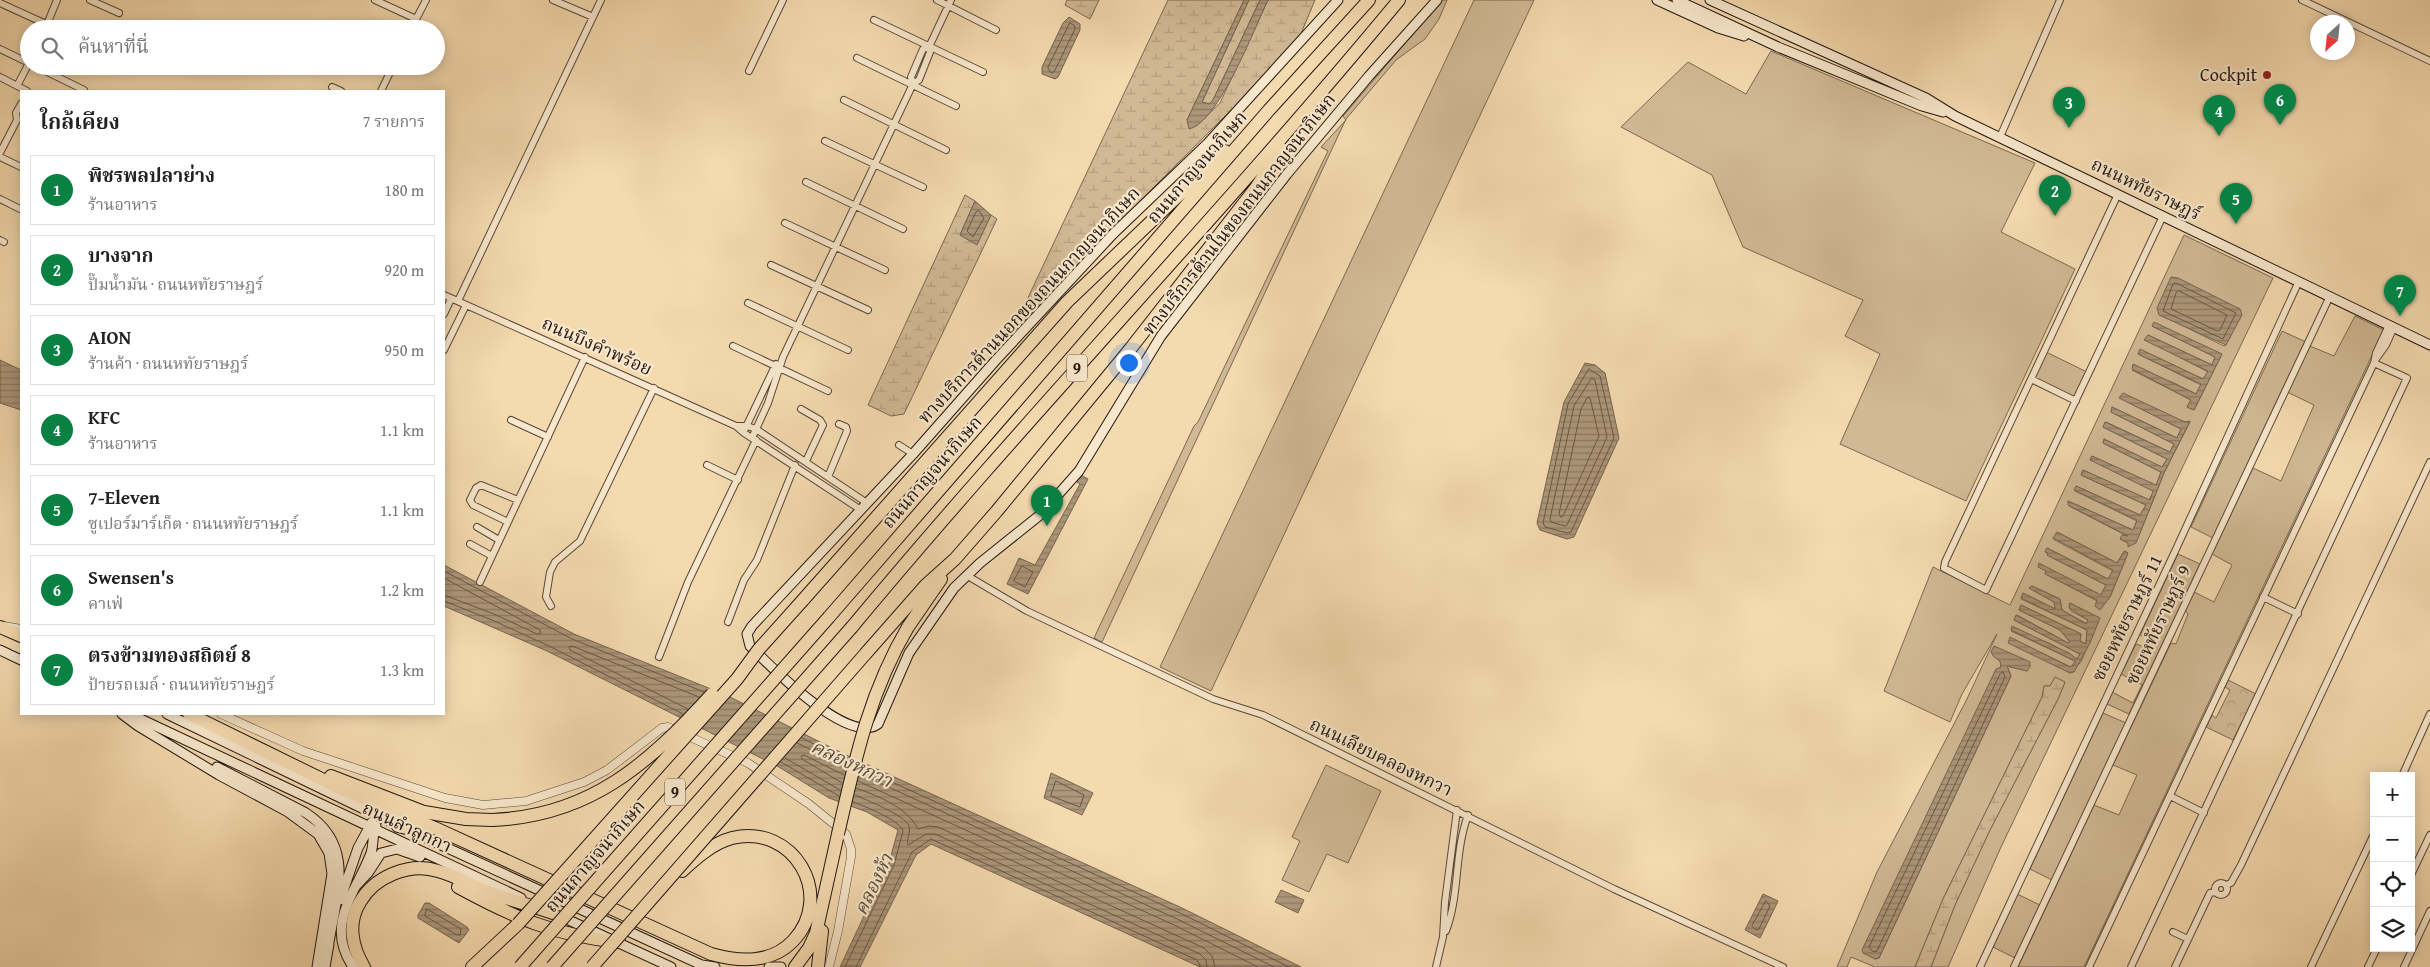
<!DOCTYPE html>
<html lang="th">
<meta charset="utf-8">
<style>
body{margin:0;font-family:"Gentium Book Plus","Noto Serif Thai",serif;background:#f6f6f6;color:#222}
.controls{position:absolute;right:15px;bottom:15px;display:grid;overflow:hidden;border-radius:0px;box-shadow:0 2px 12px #0003}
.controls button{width:45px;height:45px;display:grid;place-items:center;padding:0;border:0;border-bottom:1px solid #e0e0e0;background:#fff;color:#222;font:25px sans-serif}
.compass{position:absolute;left:2310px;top:15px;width:45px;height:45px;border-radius:50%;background:#fff;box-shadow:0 2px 12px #0003;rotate:207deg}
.you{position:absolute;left:1128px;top:362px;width:18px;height:18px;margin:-12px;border:4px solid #fff;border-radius:50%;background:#1a73e8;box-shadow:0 0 0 8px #1a73e833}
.badge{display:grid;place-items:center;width:32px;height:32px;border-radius:50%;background:#0b8043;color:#fff;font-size:16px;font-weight:700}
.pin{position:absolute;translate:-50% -41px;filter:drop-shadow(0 1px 2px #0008)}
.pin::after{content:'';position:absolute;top:26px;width:18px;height:15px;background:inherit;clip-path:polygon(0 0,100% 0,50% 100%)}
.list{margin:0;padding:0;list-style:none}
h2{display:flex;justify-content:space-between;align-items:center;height:65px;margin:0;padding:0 20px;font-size:21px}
h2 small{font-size:16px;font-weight:400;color:#767676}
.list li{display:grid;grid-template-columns:32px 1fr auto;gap:15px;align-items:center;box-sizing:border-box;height:70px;margin:0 10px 10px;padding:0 10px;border:1px solid #e0e0e0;border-radius:0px}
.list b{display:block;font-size:19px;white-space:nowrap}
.list p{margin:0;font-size:16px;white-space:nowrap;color:#767676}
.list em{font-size:16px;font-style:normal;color:#767676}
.icon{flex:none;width:28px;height:28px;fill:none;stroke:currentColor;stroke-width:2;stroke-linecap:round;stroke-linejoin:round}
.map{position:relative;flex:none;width:2430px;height:967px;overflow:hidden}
.search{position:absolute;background:#fff;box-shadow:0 2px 12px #0003;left:20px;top:20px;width:425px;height:55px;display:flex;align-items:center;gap:12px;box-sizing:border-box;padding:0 18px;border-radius:28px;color:#767676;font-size:19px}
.panel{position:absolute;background:#fff;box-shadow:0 2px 12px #0003;left:20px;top:90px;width:425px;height:625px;border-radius:0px}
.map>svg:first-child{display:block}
</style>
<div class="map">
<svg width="2430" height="967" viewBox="0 0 2430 967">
<defs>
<pattern id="wetland-marsh" width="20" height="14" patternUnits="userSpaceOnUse" patternTransform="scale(1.25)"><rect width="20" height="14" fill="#d1b995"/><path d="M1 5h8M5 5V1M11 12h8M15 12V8" fill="none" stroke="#b39e7f"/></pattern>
<pattern id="park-crowns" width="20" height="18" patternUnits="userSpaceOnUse" patternTransform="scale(1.25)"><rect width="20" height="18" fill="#d1b995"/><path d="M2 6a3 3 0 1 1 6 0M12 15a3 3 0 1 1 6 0" fill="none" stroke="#b39e7f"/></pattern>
<pattern id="water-rules" width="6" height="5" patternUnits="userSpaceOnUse" patternTransform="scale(1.25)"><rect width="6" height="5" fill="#ad977a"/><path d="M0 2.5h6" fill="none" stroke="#8c7a63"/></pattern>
</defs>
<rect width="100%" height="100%" fill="#f5dab0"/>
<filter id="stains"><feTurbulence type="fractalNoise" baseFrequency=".004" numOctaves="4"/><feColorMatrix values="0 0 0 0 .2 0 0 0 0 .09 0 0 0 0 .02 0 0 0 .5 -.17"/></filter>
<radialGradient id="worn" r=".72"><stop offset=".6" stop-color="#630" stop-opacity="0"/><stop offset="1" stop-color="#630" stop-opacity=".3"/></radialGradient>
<path fill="#d1b995" stroke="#7a6852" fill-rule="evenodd" d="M1442,0H1447L1439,19L1425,39L1396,60L1346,119L1102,642L1094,638L1194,426L1198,422L1328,151L1321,147L1346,120L1343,116Z
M1474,0H1534L1211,691L1160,667Z
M1771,51L2035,163L2001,232L2075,269L1966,501L1840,444L1880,354L1845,336L1863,300L1743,247L1712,175L1621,127L1688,62L1746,94Z
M2184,235L2273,278L2001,847L1948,967H1931L1955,905L1990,830L2058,699L2065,682L2055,678L2050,686H2044L2042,697L1943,899L1915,967H1875L1851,957L1847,967H1837L1877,872L1967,699L1997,634L1962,694L1950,722L1884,691L1933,567L2010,605ZM2159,314L2230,335L2226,345L2224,346ZM2152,326L2222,354L2194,410L2187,407L2191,400L2132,370L2172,382L2196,394L2201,385L2138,354L2141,350L2203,379L2208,372L2145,339L2148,335L2212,365L2215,357ZM2120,398L2185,422H2190L2164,473L2140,533L2128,543L2120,539L2129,537L2069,506L2068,501L2133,530L2137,521L2075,491L2076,486L2140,515L2146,505L2081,475L2083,470L2149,500L2154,491L2090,459L2092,456L2156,486L2161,472L2103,443L2104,439L2162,468L2167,459L2103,427L2106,422L2170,452L2174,444L2111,412L2112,407L2177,438L2181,429ZM2057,532L2117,563L2124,551L2128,553L2110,597L2101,608L2097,601L2046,574V571L2101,595L2106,585L2047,555L2048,553L2045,552L2047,548L2108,579L2113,571L2053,539ZM2032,586L2060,599L2062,610L2087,624L2088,620L2071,611L2069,605L2070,603L2099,618L2081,662L2070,673L2010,638L2071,667L2075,661L2011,631L2049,643L2077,659L2080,654L2014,620L2017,615L2068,643L2070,642L2060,630L2019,610L2021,605L2081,634L2080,641L2086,644L2087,630L2021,599L2023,593L2055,609L2054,602L2029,588ZM2000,660L2027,671L2007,666L2011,676L1879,958L1875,959L2001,667Z
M2355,316L2384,330L2084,967H2018L2094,805L2119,815L2137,775L2113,765L2171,643L2176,644L2188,614L2185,610L2194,592L2214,602L2232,565L2212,554L2253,468L2281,481L2314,405L2287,392L2310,346L2334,356Z
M2282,331L2306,342L2213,538L2191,527Z
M2044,351L2089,373L2076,401L2031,379Z
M2178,554L2200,564L2129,714L2107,704L2112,692L2133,703L2142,685L2121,674L2136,644L2150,649V640L2140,635Z
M2103,713L2126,723L2052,880L2030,869Z
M1326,765L1381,791L1348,863L1327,854L1309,892L1282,880L1300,841L1292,837Z
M2017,894L2040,905L2015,958L1993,947Z"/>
<path fill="url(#wetland-marsh)" stroke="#7a6852" d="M1067,0H1099L1090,19L1065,5Z
M1168,0H1244L1187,120L1195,127L1220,103L1268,0H1315L1300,36L1235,106L1119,222L1010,336Z
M1249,0H1260L1213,100L1209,104L1202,102Z
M965,195L975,201L960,235L977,244L991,215L997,219L904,414L891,416L868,405Z
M2055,677L2065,682L2058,699L1990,830L1955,905L1931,967H1915L1943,899L2042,697L2044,686H2050Z"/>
<path fill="url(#park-crowns)" stroke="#7a6852" d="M2228,680L2256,694L2233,740L2206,727L2212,715L2216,718L2230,690L2225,687Z"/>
<path fill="url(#water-rules)" stroke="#756350" d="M1244,0H1249L1202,102L1209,104L1213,100L1260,0H1268C1254,29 1219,122 1189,129L1187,120Z
M1069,17L1080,24V30L1058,77L1055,79L1042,74V67L1063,23Z
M975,201L991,215L977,245L960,235Z
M2171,277L2178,278L2240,309L2242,315L2226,345L2159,315L2157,308Z
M2154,322L2222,354L2194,410L2187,407L2191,400L2132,369L2133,364L2196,394L2201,384L2138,354L2140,349L2203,379L2208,371L2144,340L2148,335L2212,365L2215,357L2152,326Z
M0,360L21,370V410L0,403Z
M1585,363L1595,365L1605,373L1619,438L1574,537L1567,539L1540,530L1537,523L1564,402Z
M2123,393L2185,422L2190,421L2164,473L2136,543L2128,547V543L2120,539L2122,535L2128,536L2068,505V501L2133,530L2137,520L2074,490L2076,486L2140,515L2146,505L2081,475L2083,470L2150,500L2153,491L2090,460L2092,456L2156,485L2161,472L2103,443L2104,439L2162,467L2167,459L2103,427L2105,422L2170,452L2174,444L2111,412L2112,407L2177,438L2181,429L2119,398Z
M1081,475L1088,479L1028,594L1007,584L1019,558L1035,565L1080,484L1077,482Z
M2057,532L2117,563L2125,551L2128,553L2110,597L2100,610L2095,606L2097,600L2045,574L2046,571L2038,567L2039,563L2101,595L2106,585L2047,555L2048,553L2045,552L2047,548L2108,579L2113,570L2053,538Z
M444,565L574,634L726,695L846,755L1182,908L1301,967H1200L931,844L916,855L860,967H840L889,863L898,830L867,812L829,798L779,767L547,651L444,606Z
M2032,586L2060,599L2062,610L2086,624L2088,620L2069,608L2070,603L2100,618L2090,643L2074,672L2070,673L2008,643L2010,637L2070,667L2075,664V661L2011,630L2012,626L2069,653L2077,659L2080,654L2014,620L2016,615L2068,643L2070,642L2060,630L2019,610L2021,605L2081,634L2080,641L2086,644L2087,630L2021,598L2023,593L2055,609L2054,602L2029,588Z
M1994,646L2026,660L2030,662V667L2027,671L2007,666L2011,676L1879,958L1875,959L1863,953L1862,950L1996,669L2001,667L2000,661L1994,657L1991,652Z
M1051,773L1093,793L1082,815L1044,798Z
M1281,890L1304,900L1298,913L1275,902Z
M1763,894L1778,901L1760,938L1745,930Z
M425,903H429L467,927L469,930L459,943L418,918V915Z"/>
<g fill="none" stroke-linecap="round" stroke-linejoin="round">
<path stroke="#685645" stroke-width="1" d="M1070,23L1074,25L1075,29L1054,72L1051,73L1048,68Z
M979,211L984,218L973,237L967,231L976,212Z
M2176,283L2236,313L2223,339L2163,311L2173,284Z
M2179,291L2227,315L2220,330L2217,331L2171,309L2176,293Z
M1589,369L1600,376L1614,438L1571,532L1567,533L1545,527L1543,523L1568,404Z
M1592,378L1595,380L1607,437L1567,525L1565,526L1551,522L1550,519L1574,406Z
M1590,398L1599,436L1563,516L1561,517L1559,514L1581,409L1587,398Z
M1022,566L1033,572L1025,587L1014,581Z
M444,571L572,639L704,692
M444,578L540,630L541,633L537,634L494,614L444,595
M444,601L492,620L549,646L683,714
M2003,672L2005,677L1877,951L1873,952L1869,947L2000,674Z
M688,709L570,650L569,647L572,646L699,697
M802,738L848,761
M797,743L846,767
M785,758L840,790
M781,762L839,796
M861,768L1180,913L1289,967
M860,774L1177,919L1274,967
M858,781L1174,925L1258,967
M1056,781L1084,795L1080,807L1051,796Z
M842,783L802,759L801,756L804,755L844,775
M856,788C878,796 907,807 918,829L929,826L938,827L1204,948L1212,956L1215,967
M855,795C866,800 905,815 909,826C911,833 906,839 908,845L926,834H935L1200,954L1206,960L1207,967
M1766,901L1770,906L1759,929L1756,930L1752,926Z
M427,909L461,929L460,935H457L425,916Z
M845,967L894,865L903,831C900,820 864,806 853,802
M856,967L912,852L931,839L1197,960L1201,967"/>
<defs>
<path id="minor" d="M90,0L119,13
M375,0L416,19
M553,0L593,17
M937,0L996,30
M2302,0L2430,61
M0,3L57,29
M874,20L983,72
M45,29L57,0
M411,29L426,0
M0,49L29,63
M857,58L956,106
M35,66L84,90
M749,71L783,0
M0,77L27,91
M913,84L911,77L923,49L929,47
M17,86L29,63
M332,87L341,91
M381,91L393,66
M844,100L946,150
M2000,137L2060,0
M825,141L923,187
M0,153L17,120L16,113L21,104
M0,157L21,167
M806,182L903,229
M2118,194L1945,562L1944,568L1986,590L2163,216
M0,199L20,209
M785,223L885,270
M0,240L4,242
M771,265L868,310
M444,295L736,426L744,433L861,510
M458,301L601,0
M748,303L848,350
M444,314L451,299
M733,346L828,391
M444,350L466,305
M2376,359L2386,345L2394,327
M2031,379L2076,401
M801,409L820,420L823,425L806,461
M511,420L548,437
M736,426H747L756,429L867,503
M745,429L776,364
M752,438L768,403L783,357L913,84L919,80L930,52L929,47L951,0
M899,445L913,454
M707,465L738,480
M828,477L847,431L846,427L839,424
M508,522L473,505L470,500L476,488L481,485L518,500
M477,527L499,540
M470,544L492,556
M966,575L1027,611L1213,699L1263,715L1614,889L1783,967
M480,582L585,357
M2263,597L2298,614
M551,606L546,597L550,572L555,562L580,541L654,388
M728,622L744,580L757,560L795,465
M659,657L688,582L756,440
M2402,776L2430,714
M2170,796L2204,813
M2411,875L2430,835
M2215 889a6 6 0 1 1 12 0a6 6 0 1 1-12 0Z
M2226,885L2231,883L2241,865L2430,462
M1446,931C1460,894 1454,853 1468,815
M2173,932L2188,939
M1436,967L1443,937L1445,902L1457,810
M1980,967L2177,547L2299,281
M2014,967L2330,296
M2089,967L2374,363L2376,353L2389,325
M2131,967L2407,378L2374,363
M2175,967L2210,893L2216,892
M2311,967L2374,834
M2368,967L2377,948
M2404,967L2430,911"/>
<path id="tertiary" d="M4,626L21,629
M221,714L303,751L445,798L483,805L526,801L584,782L607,770L662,728L668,727L748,763L809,804L846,834L851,849V857L838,931L829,967"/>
<path id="secondary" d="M1338,0L1208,143L1113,234L996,360L913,454L752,626L747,634L750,646C771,667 849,746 878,724L909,653L954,588L980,563L1040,515L1079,471L1161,336L1287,174L1369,76L1437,0
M1657,0L1718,28L1744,36
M1677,0L1778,47L1922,106L1943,112
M1710,0L1926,98L1955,116L2430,345
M0,650L21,660
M122,714L138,726L219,775L288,812L318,834L329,853L332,874L317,967
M130,714L521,898
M167,714L403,828
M217,767L306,813C358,847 335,897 328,949
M417,834L706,967
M355,887L368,873L381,853L397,849L420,857
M340,900L358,848L372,822
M560,916L671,967
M702,965L715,967
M325,967L329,944
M353,967C324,924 356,893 371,853C374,844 372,834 376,826
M769,967H781"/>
<path id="motorway" d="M803,600L1067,302L1225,151
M829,617L1269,110L1369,0
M0,627L21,636
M852,627C1029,414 1222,214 1399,0
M908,627L941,579
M867,652L926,585L955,559L996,512L1131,348L1255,189L1282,149
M189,714L346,791L435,828L711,954C740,962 771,964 793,941C836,895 793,823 732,838C713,843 696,858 682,871
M331,776L424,812L466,819L492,820
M398,826L427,833
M458,887C515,918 553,935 619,942
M364,967C352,947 347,923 360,902C375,876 410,862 438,871C457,876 473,887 491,893C511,900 532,906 553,913
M472,967L518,924
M795,967L809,948L816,933L838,834
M818,967L822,931"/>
</defs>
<use href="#minor" stroke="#574738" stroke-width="8"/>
<use href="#tertiary" stroke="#574738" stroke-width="9"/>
<use href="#secondary" stroke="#221610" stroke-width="11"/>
<use href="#motorway" stroke="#221610" stroke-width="14"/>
<use href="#minor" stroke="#f8e7cc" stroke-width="6"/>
<use href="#tertiary" stroke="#f8e7cc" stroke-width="8"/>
<use href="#secondary" stroke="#f8e7cc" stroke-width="9"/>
<use href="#motorway" stroke="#f5dab0" stroke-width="12"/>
<defs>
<path id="motorway-bridge" d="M492,820C591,816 649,763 712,694
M838,834C855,760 869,693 908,627
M518,924L737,679L759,649L803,600
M520,967L829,617
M552,967L852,627
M592,967L867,652"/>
</defs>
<use href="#motorway-bridge" stroke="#221610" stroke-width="14" stroke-linecap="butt"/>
<use href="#motorway-bridge" stroke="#f5dab0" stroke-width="12"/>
</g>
<circle fill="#8f2418" stroke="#f8e7cc" stroke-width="2" cx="2267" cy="75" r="5"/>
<g text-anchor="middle" stroke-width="4.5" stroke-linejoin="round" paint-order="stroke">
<g fill="#f8e7cc" stroke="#625548" stroke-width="1">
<rect x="1067" y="354.5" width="20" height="27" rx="4"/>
<rect x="665" y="778.5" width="20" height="27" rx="4"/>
</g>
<g font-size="16" font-weight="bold" fill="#221610">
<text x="1077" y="374">9</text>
<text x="675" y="798">9</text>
</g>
<g font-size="18" fill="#221610" stroke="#f8e7cc" text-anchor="end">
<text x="2257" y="81">Cockpit</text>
</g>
<g font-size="18" fill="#221610" stroke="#f8e7cc">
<text transform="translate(1197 167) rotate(-49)" y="6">ถนนกาญจนาภิเษก</text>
<text transform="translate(2146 189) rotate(26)" y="6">ถนนหทัยราษฎร์</text>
<text transform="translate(1239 214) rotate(-52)" y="6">ทางบริการด้านในของถนนกาญจนาภิเษก</text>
<text transform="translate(1029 305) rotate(-47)" y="6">ทางบริการด้านนอกของถนนกาญจนาภิเษก</text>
<text transform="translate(597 346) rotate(24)" y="6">ถนนบึงคำพร้อย</text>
<text transform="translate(932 472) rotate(-49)" y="6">ถนนกาญจนาภิเษก</text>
<text transform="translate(2127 618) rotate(-64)" y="6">ซอยหทัยราษฎร์ 11</text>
<text transform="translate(2158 625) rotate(-65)" y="6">ซอยหทัยราษฎร์ 9</text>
<text transform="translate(1381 757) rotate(26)" y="6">ถนนเลียบคลองหกวา</text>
<text transform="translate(407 827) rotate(25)" y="6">ถนนลำลูกกา</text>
<text transform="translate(595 856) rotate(-49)" y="6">ถนนกาญจนาภิเษก</text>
</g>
<g font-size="19" font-style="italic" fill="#5a4a3a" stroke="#f8e7cc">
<text transform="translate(852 763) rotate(25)" y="7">คลองหกวา</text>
<text transform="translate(873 884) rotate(-64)" y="7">คลองห้า</text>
</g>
</g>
<rect width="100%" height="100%" filter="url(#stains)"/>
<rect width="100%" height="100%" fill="url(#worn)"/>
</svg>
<div class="controls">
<button>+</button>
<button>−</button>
<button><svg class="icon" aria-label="locate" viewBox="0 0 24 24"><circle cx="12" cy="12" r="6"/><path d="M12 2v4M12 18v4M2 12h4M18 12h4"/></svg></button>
<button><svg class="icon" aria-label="layers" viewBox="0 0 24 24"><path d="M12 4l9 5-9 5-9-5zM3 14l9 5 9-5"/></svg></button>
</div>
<svg class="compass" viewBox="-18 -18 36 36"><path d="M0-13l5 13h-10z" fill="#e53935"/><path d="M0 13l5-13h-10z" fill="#767676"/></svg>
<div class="you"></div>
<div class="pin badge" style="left:1047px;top:526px">1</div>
<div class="pin badge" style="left:2055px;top:216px">2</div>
<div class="pin badge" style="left:2069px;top:128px">3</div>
<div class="pin badge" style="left:2219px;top:136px">4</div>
<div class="pin badge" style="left:2236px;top:224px">5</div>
<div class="pin badge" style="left:2280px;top:125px">6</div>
<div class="pin badge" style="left:2400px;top:316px">7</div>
<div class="search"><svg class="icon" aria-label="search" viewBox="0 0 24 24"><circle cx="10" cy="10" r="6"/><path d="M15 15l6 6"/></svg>ค้นหาที่นี่</div>
<section class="panel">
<h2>ใกล้เคียง<small>7 รายการ</small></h2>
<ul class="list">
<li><span class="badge">1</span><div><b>พิชรพลปลาย่าง</b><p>ร้านอาหาร</p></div><em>180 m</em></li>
<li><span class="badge">2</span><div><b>บางจาก</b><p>ปั๊มน้ำมัน · ถนนหทัยราษฎร์</p></div><em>920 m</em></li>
<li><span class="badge">3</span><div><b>AION</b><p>ร้านค้า · ถนนหทัยราษฎร์</p></div><em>950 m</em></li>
<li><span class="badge">4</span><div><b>KFC</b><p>ร้านอาหาร</p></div><em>1.1 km</em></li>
<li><span class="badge">5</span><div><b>7-Eleven</b><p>ซูเปอร์มาร์เก็ต · ถนนหทัยราษฎร์</p></div><em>1.1 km</em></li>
<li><span class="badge">6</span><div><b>Swensen's</b><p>คาเฟ่</p></div><em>1.2 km</em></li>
<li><span class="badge">7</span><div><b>ตรงข้ามทองสถิตย์ 8</b><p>ป้ายรถเมล์ · ถนนหทัยราษฎร์</p></div><em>1.3 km</em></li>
</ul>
</section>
</div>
